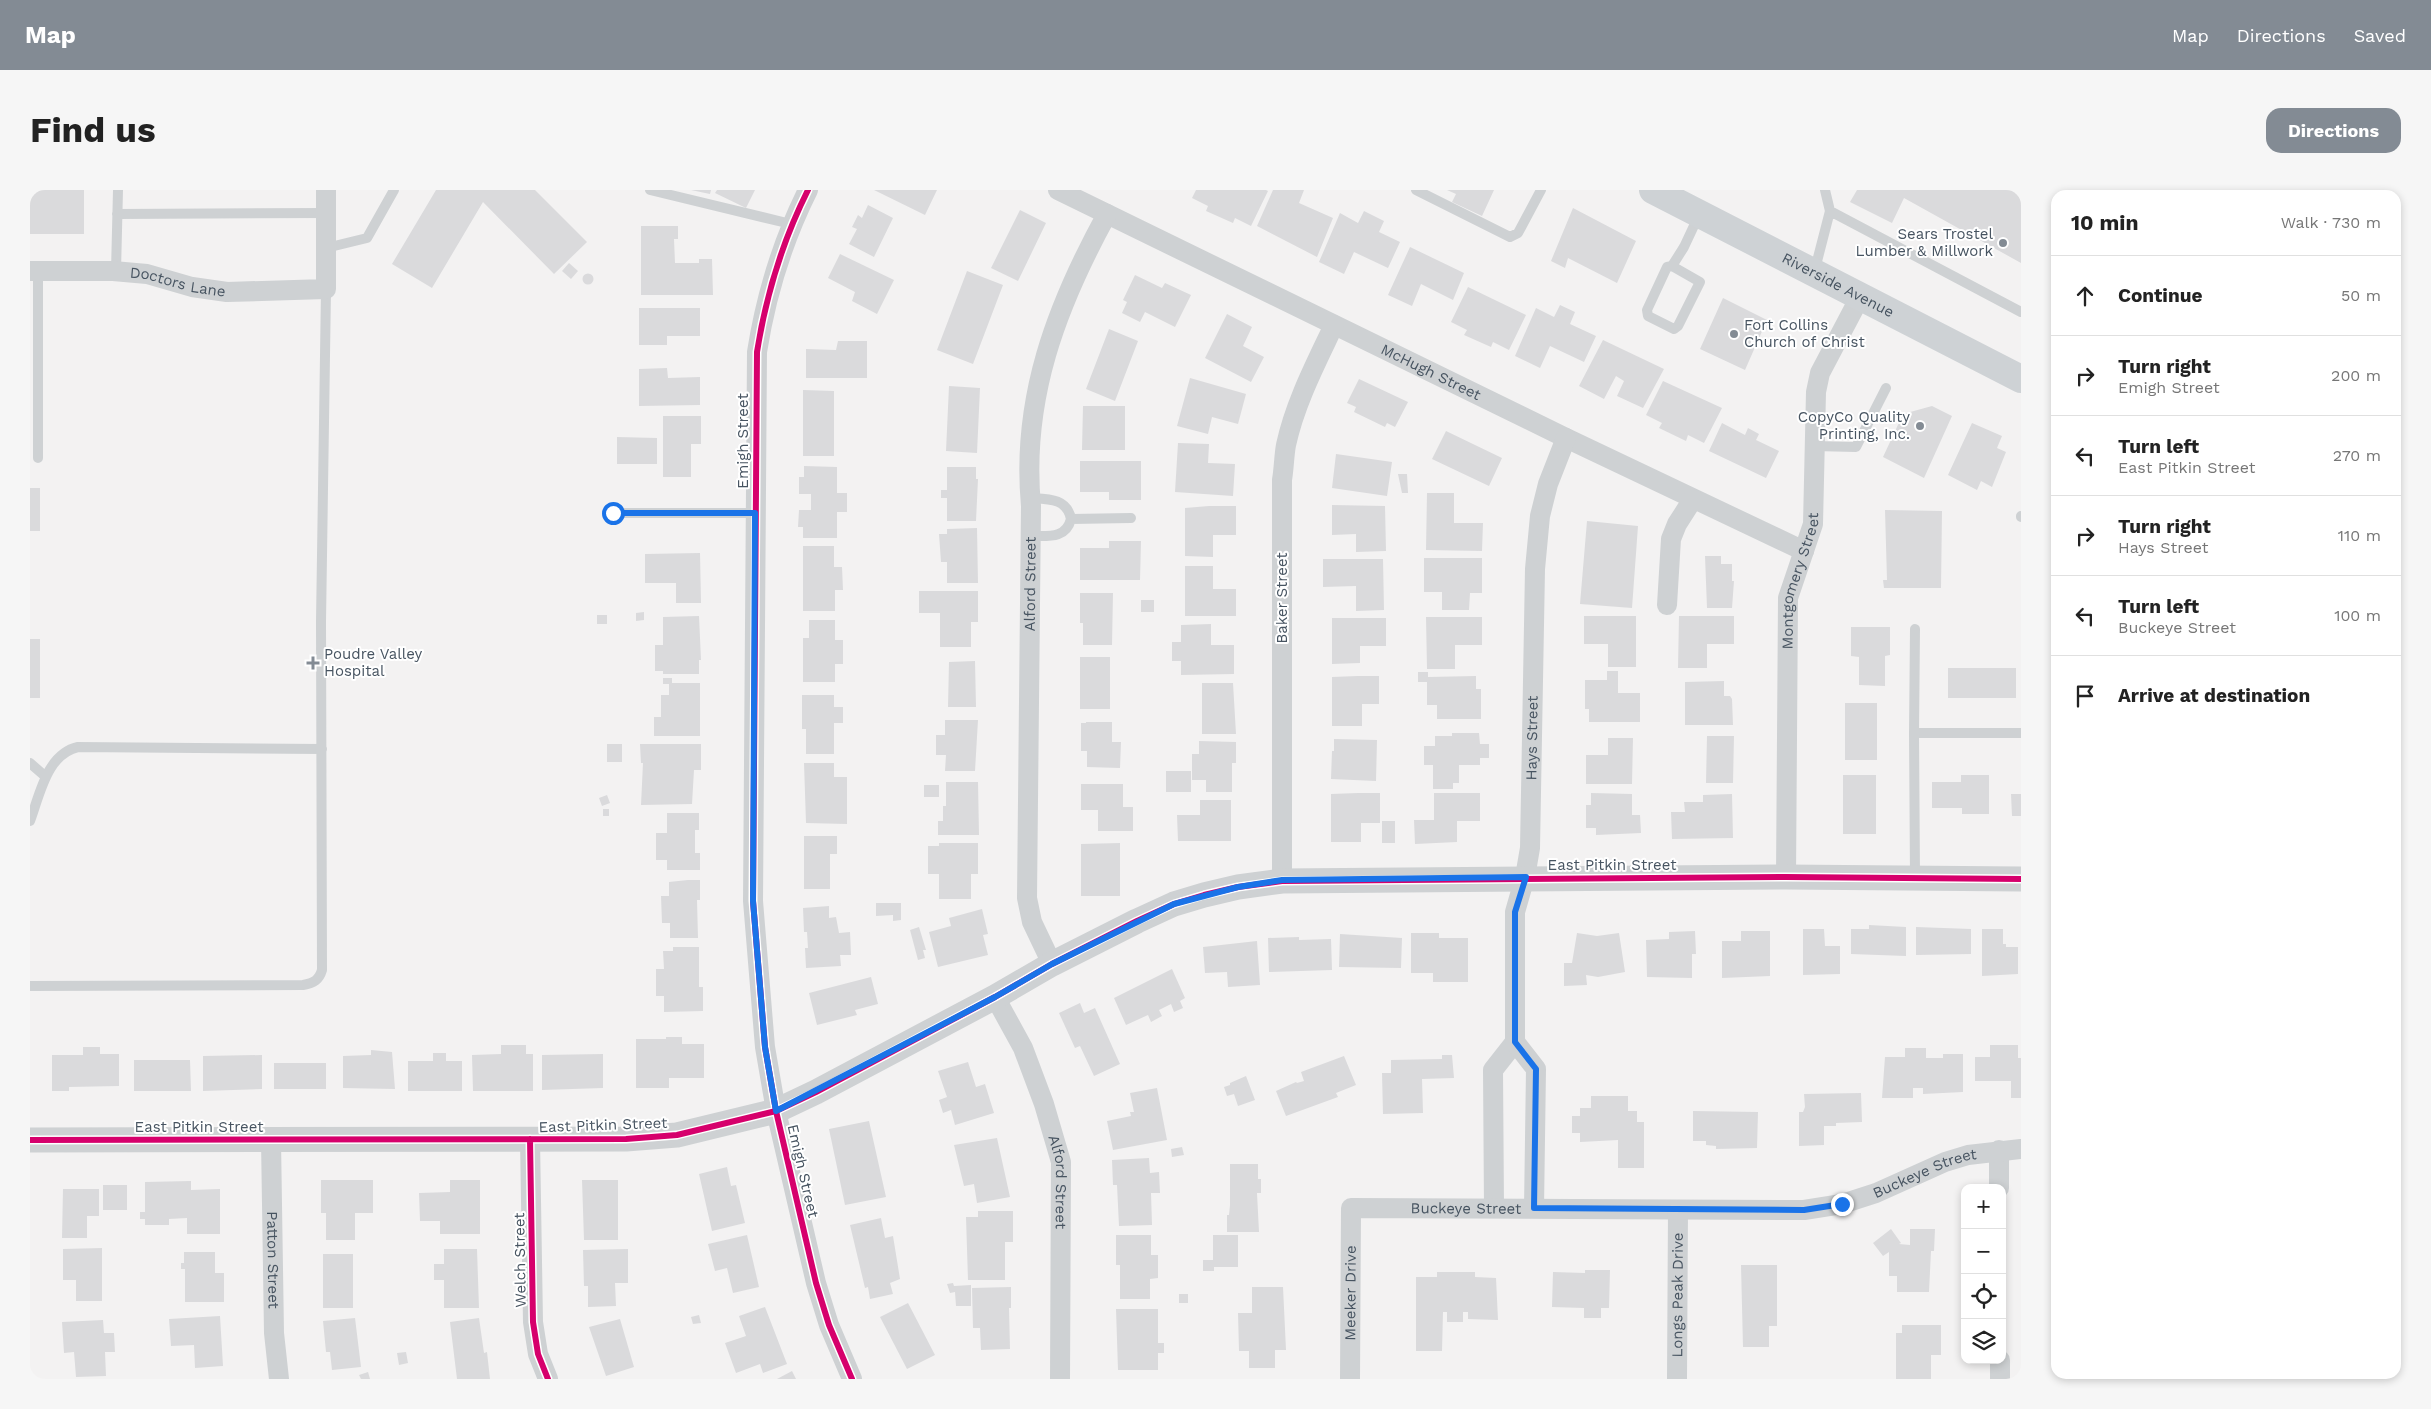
<!DOCTYPE html>
<meta charset="utf-8">
<style>
body{margin:0;font-family:"Work Sans",sans-serif;background:#f6f6f6;color:#222}
.controls{position:absolute;right:15px;bottom:15px;display:grid;overflow:hidden;border-radius:10px;box-shadow:0 2px 8px #0003}
.controls button{width:45px;height:45px;display:grid;place-items:center;padding:0;border:0;border-bottom:1px solid #e0e0e0;background:#fff;color:#222;font:25px sans-serif}
.stop{position:absolute;width:15px;height:15px;margin:-11px;border:4px solid #1a73e8;border-radius:50%;background:#fff}
.stop.end{background:#1a73e8;border-color:#fff;box-shadow:0 1px 5px #0008}
.list{margin:0;padding:0;list-style:none}
h2{display:flex;justify-content:space-between;align-items:center;height:65px;margin:0;padding:0 20px;font-size:21px}
h2 small{font-size:16px;font-weight:400;color:#767676}
.list li{display:grid;grid-template-columns:32px 1fr auto;gap:15px;align-items:center;box-sizing:border-box;height:80px;padding:0 20px;border-top:1px solid #e0e0e0}
.list b{display:block;font-size:19px;white-space:nowrap}
.list p{margin:0;font-size:16px;white-space:nowrap;color:#767676}
.list em{font-size:16px;font-style:normal;color:#767676}
.icon{flex:none;width:28px;height:28px;fill:none;stroke:currentColor;stroke-width:2;stroke-linecap:round;stroke-linejoin:round}
.map{position:relative;flex:none;width:1991px;height:1189px;overflow:hidden;border-radius:15px}
header{display:flex;align-items:center;gap:30px;box-sizing:border-box;height:70px;padding:0 25px;background:#838b94;color:#fff}
header strong{font-size:24px}
nav{display:flex;gap:28px;margin-inline-start:auto;font-size:18px}
.intro{display:flex;align-items:center;justify-content:space-between;box-sizing:border-box;height:120px;padding:0 30px}
h1{margin:0;font-size:35px}
.button{padding:12px 22px;border-radius:15px;background:#838b94;color:#fff;font-size:18px;font-weight:700}
main{display:flex;gap:30px;padding:0 30px}
aside{flex:1;background:#fff;border-radius:15px;box-shadow:0 2px 8px #0003}
.map>svg:first-child{display:block}
</style>
<header>
<strong>Map</strong>
<nav><a>Map</a><a>Directions</a><a>Saved</a></nav>
</header>
<div class="intro"><h1>Find us</h1><a class="button">Directions</a></div>
<main>
<div class="map">
<svg width="1991" height="1189" viewBox="0 0 1991 1189">
<rect width="100%" height="100%" fill="#f3f2f2"/>
<path fill="#dadadc" d="M0,0H54V44H0Z
M406,0H505L557,52L524,84L453,12L402,98L362,74Z
M661,0H681L680,4Z
M687,0H725L716,18L685,3Z
M844,0H907L895,25Z
M1166,0H1236L1238,1L1221,36L1205,28L1203,33L1176,21L1178,16L1162,8Z
M1243,0H1274L1269,13L1303,28L1287,67L1227,36Z
M1417,0H1464L1452,26L1422,12L1426,4Z
M1827,0H1991V73L1874,8L1862,33L1820,12Z
M838,15L863,28L844,67L819,54L827,39L822,37L828,25L832,28Z
M1543,18L1606,51L1587,93L1538,68L1535,78L1521,71Z
M990,20L1016,33L988,91L961,78Z
M1334,21L1354,31L1349,42L1370,52L1358,78L1324,62L1314,84L1289,72L1310,23L1328,33Z
M611,36H648V49H644L645,73H669V69H682L683,105H611Z
M1380,57L1434,83L1423,110L1391,94L1382,116L1358,105Z
M810,64L864,90L847,124L822,111L825,102L798,88Z
M539,73L548,81L541,89L532,81Z
M937,81L973,95L943,174L907,160Z
M552.5 89a5.5 5.5 0 1 1 11 0a5.5 5.5 0 1 1-11 0Z
M1105,85L1132,98L1135,93L1161,105L1145,137L1115,122L1110,132L1092,123L1097,112L1093,110Z
M1438,97L1496,125L1479,160L1463,152L1461,157L1434,145L1437,140L1421,132Z
M1693,108L1737,130L1715,180L1670,159Z
M1530,115L1545,122L1540,134L1566,146L1554,172L1520,156L1510,178L1485,166L1506,118L1524,127Z
M609,118H670V146H637V155H609Z
M1197,124L1222,137L1213,156L1234,167L1221,192L1175,168Z
M1079,139L1108,151L1085,211L1056,199Z
M1573,150L1634,179L1613,218L1587,206L1594,191L1586,186L1574,209L1549,196Z
M808,151H837V188H776V159L806,160Z
M637,178L638,188L670,187V215L609,216V179Z
M1160,188L1216,204L1208,234L1182,227L1178,244L1147,236Z
M1329,189L1378,212L1365,237L1357,233L1355,237L1324,222L1326,217L1317,213Z
M1633,191L1692,218L1674,253L1658,245L1656,251L1629,238L1632,233L1616,225Z
M919,196L950,198L947,263L916,261Z
M773,200L804,201V266H773Z
M1053,216H1095V260H1052Z
M1902,216L1922,226L1894,288L1853,267L1873,224Z
M633,226H671V254H661V287H633Z
M1692,233L1715,245L1718,238L1729,244L1726,250L1749,261L1736,288L1679,261Z
M1942,233L1972,246L1967,258L1976,262L1962,297L1951,291L1947,300L1918,285Z
M1416,241L1472,268L1459,296L1402,269Z
M587,247L627,248V274H587Z
M1148,253L1179,254L1178,273L1205,274L1203,306L1145,302Z
M1306,264L1362,272L1357,306L1302,298Z
M1050,271H1111V310H1079V302H1050Z
M774,276L807,277V303H817V322H807V348H773V337H768L769,320H781V304H769V287H774Z
M917,277H946V289H948L946,331H917V308H911V300H917Z
M1368,284H1377L1378,303H1372Z
M0,298H10V341H0Z
M1397,303H1424V333H1453L1452,361L1396,360Z
M1302,315L1355,316L1356,361L1326,362V344L1302,345Z
M1179,316H1206V345H1183V367L1155,366V318Z
M1855,320L1912,321L1911,398H1854L1853,390H1857Z
M1557,331L1608,336L1602,418L1550,414Z
M947,338L948,393H917V372H911L909,344H917V339Z
M1079,351H1111L1110,390H1050V358H1079Z
M773,356H804V377H812L813,400H805V421H773Z
M670,363L671,413H646V393H615V364Z
M1675,366H1691V374H1702V391H1704L1702,418H1677Z
M1394,368H1452V403H1440L1439,420H1412V402H1394Z
M1293,369H1353L1354,420L1326,421V396L1293,397Z
M1155,376H1183V399H1206V426H1155Z
M889,401H948V432H941V457H910V423H889Z
M1050,403H1083L1082,455H1053V433H1050Z
M1111,410H1124V422H1111Z
M614,422V430L606,431V423Z
M567,425H577V434H567Z
M669,426L671,470H669V484H633V481H625V455H633V427Z
M1554,426H1606V477H1578V454H1554Z
M1649,426H1704V454H1677V478H1648Z
M1396,427H1452V455H1425V479H1397Z
M1302,428H1356V456H1330V473L1302,474Z
M779,430H805V450H813V474H805V492H773V448H779Z
M1181,434V455H1204V484L1151,485V471H1142V452H1151V435Z
M1821,437H1860V465L1855,466V496L1829,495V467L1821,466Z
M0,449H10V508H0Z
M1050,467H1080V519H1050Z
M945,471L946,517H918L919,472Z
M1918,478H1986V508H1918Z
M1577,481H1588V503H1610V532H1559V519H1555V490H1577Z
M1388,482H1398V487L1446,486V499H1451V529H1407V515H1397V492H1388Z
M1328,486H1349V514H1332V536H1302V487Z
M633,488H642V493H670V546H624V527H631V505H639V494H633Z
M1694,491V506H1700L1702,509L1703,535H1655V492Z
M1172,493H1203L1206,544H1172Z
M772,505H804V517H813V533H804V564H776V539H772Z
M1815,513H1847V570H1815Z
M915,530H948L945,581H915L916,565H906V545H915Z
M1056,532H1082V552H1091L1090,578L1057,577V561H1051V533H1056Z
M1422,543H1449L1450,554H1459V568H1450V575H1429V593H1423V599H1403V575H1394V556H1405V546H1422Z
M1677,546H1704L1703,593H1676Z
M1578,548H1603L1602,594H1556V565H1578Z
M1304,549L1347,550L1346,591L1301,589L1302,561H1304Z
M1169,551L1206,552V573H1202V602H1176V590H1162V564H1169Z
M577,554H592V572H577Z
M610,554H671V580H664L662,614L611,615L613,573H611Z
M774,573H804V587H817V634L776,633Z
M1136,581H1161V602H1136Z
M1813,585H1846V644H1813Z
M1931,585H1959V624H1932V618H1902V592H1931Z
M916,592H948L949,645H908V631H913V616H916Z
M1051,594H1093V617H1103V641H1068V620H1051Z
M894,595H909V607H894Z
M1328,603H1350V633H1331V652H1301V604Z
M1404,603H1450V631H1427V652L1385,654L1384,630H1404Z
M1561,603L1602,604V625H1610L1611,643L1566,645V638H1556V615H1561Z
M1702,604L1703,648L1642,649L1641,622H1655L1654,612H1673V605Z
M1981,604H1991V626H1982Z
M577,605L580,613L572,616L569,608Z
M1170,610H1201V651H1148L1147,625H1170Z
M573,619H579V626H573Z
M637,623H669V640H665V663H670V680H637V670H626V643H637Z
M1352,631H1365V653H1352Z
M774,646H807V664H800V699H774Z
M909,653H948V684H941V709H909V684H898V656H909Z
M1090,653V706H1051V654Z
M658,690H670V710H667L668,748H640V733H632L631,706H639V692Z
M846,713H871V730L863,731V725L846,726Z
M799,716V728L806,727L809,743L820,742L821,765H810L811,776L776,778L775,758H778L777,742H774L773,718Z
M952,719L958,744L953,745L958,765L908,777L899,742L921,736L919,728Z
M1839,735L1876,737V766L1821,764V739H1839Z
M889,737L896,760H893L895,768L888,770L880,740Z
M1886,737L1941,739V764L1886,765Z
M1773,739H1794L1795,756H1810V784L1773,785Z
M1952,739H1973V754H1976V757H1988V784L1952,786Z
M1665,741L1666,764H1662V788L1617,787L1616,750L1639,749V742Z
M1711,741H1740V786L1692,788V751H1711Z
M1381,743H1409V748H1438V792H1403V783H1381Z
M1547,743L1567,746L1589,743L1595,782L1568,787L1556,785L1557,795L1534,796V773H1542Z
M1310,744L1372,748L1371,778L1309,777Z
M1269,747V750L1301,749L1302,780L1239,782L1238,748Z
M1227,751L1230,795L1198,797L1197,782L1175,783L1173,757Z
M643,757H669V797H673V821L634,822V806H626V779H634L633,761H643Z
M1142,779L1155,808L1150,811L1153,818L1144,822L1141,814L1129,820L1132,826L1121,832L1118,825L1096,835L1084,808Z
M841,787L848,814L825,820L827,825L787,835L779,803Z
M1050,813L1054,823L1065,818L1090,874L1064,886L1050,856L1045,858L1029,823Z
M636,847H652V854H674V888H639V898H606V849H636Z
M471,855H496V864H503V901H443L442,865L471,864Z
M1960,855H1988V868H1991V908H1981V891H1945V867H1960Z
M53,857H70V864H89V896L39,897V901H22V865H53Z
M1875,858H1896V868H1913V864H1933V902L1893,904V898H1883V908H1852L1855,867H1875Z
M341,860L362,862L365,899L313,898V866L341,865Z
M403,863H416V871H432V901H378V871H403Z
M573,864V898L512,900V865Z
M232,865V899L173,901V866Z
M1412,865H1422L1424,888L1392,889L1393,923L1353,924L1352,883H1361V870L1412,869Z
M1314,866L1326,895L1306,903L1308,907L1256,926L1246,901L1266,892L1267,893L1274,891L1271,882Z
M104,870H160L161,901H104Z
M938,872L946,897L955,894L964,923L925,935L921,920L913,923L909,910L917,907L908,881Z
M244,873H296V899H244Z
M1216,886L1225,910L1208,916L1204,904L1197,906L1194,897L1200,895V893Z
M1127,898L1137,950L1083,960L1077,931L1101,926L1100,922H1104L1100,903Z
M1831,903L1832,932L1806,933V936H1794V955L1769,956V922H1773L1775,917L1774,904Z
M1561,906H1598V921H1607V932H1614V978H1588V950L1550,952V943H1542V926H1550V918H1561Z
M1663,921L1728,922L1727,958L1686,959V956L1676,955V951H1663Z
M839,931L856,1007L815,1015L799,939Z
M967,948L980,1007L947,1013L944,994L934,996L924,955Z
M1152,957L1154,965L1142,967L1141,959Z
M1119,968L1120,983L1129,982L1130,1003H1121L1122,1035L1089,1036L1087,995H1083L1082,970Z
M1200,974H1228V989H1231V1003H1227L1229,1042H1197V1025H1199L1200,1015Z
M697,977L701,996L706,995L715,1033L682,1041L669,984Z
M291,990H343V1023H325V1050H296V1023H291Z
M420,990H450V1044H410V1031H390L389,1003L420,1002Z
M552,990H588V1050H554Z
M161,991V1000L190,999V1044H157V1028L139,1029V1035H115V1029H110V1022H115V992Z
M73,995H97V1020H73Z
M33,999H69V1026H57V1048H32Z
M948,1021H983V1052H975V1090H938L936,1027H948Z
M851,1028L855,1048L863,1046L870,1089L860,1093L863,1104L840,1109L838,1097L835,1098L820,1035Z
M1861,1039L1871,1053L1869,1054L1880,1055V1039H1905L1904,1061H1901L1899,1102H1867V1086H1859V1062L1853,1066L1843,1053Z
M717,1045L729,1097L703,1103L697,1078L685,1081L678,1054Z
M1086,1045H1121V1065H1128V1088L1120,1089V1109H1090V1075H1086Z
M1183,1045H1208V1077H1184V1081H1173V1070H1183Z
M72,1058V1111H46V1090H33V1059Z
M414,1059H447L449,1118H414V1090H404V1074H414Z
M598,1059V1093H585L586,1116L558,1117V1096H554L553,1060Z
M154,1062H185V1083H194V1112H155V1079H151V1073H154Z
M293,1064H323V1118H293Z
M1711,1075H1747V1136H1739V1157H1713Z
M1555,1080H1580L1579,1118H1571V1128H1554V1118L1522,1117L1523,1082L1555,1083Z
M1407,1082H1445V1087L1466,1088L1468,1130L1438,1129V1122H1433V1132H1417V1122H1413L1412,1161H1386V1087H1407Z
M923,1093L924,1096L941,1095V1116H926L925,1102L920,1103L917,1094Z
M981,1097V1118H979L980,1159L951,1160L950,1138H943L942,1098Z
M1222,1097H1253L1256,1160H1245V1178H1219V1161H1209L1208,1123H1222Z
M1149,1104H1158V1113H1149Z
M878,1113L905,1165L877,1179L850,1127Z
M735,1117L757,1174L733,1183L730,1174L706,1183L695,1153L716,1146L709,1126Z
M1086,1119H1128V1153H1134V1163H1128V1180H1088Z
M669,1125L671,1133L663,1134L661,1127Z
M190,1126L193,1176L165,1178L164,1155L141,1156L139,1129Z
M325,1128L331,1177L302,1180L300,1162H296L293,1131Z
M449,1128L454,1163L457,1162L460,1189H427L420,1132Z
M590,1129L604,1177L576,1186L559,1137Z
M73,1130L74,1143H84L85,1162H75L76,1186L46,1187L44,1162L34,1163L32,1132Z
M1872,1135H1911V1165H1901V1189H1866V1143H1872Z
M376,1162L378,1173L369,1175L367,1163Z
M762,1181L766,1189H747Z
M338,1182L340,1189H331L329,1185Z"/>
<g fill="none" stroke-linecap="round" stroke-linejoin="round">
<path stroke="#ced1d3" stroke-width="10" d="M620,0L761,34
M1386,0L1480,47L1488,43L1511,0
M1800,21L1991,122
M87,24L296,23
M296,58L337,48L364,0
M1642,76L1637,77L1617,120L1618,126L1644,139L1648,136L1670,92L1642,76L1654,57L1669,25
M8,81V268
M86,81L88,0
M1784,83L1800,21L1795,0
M1784,256L1826,257L1856,198
M1000,308C1018,309 1037,308 1041,329C1036,349 1018,346 1001,346
M583,323H725
M1991,327V326
M1041,329L1101,328
M1884,543L1885,439
M0,573L16,587
M0,631C10,604 17,564 48,557L292,559
M1885,687L1884,543H1991
M0,796L273,795C284,793 289,790 292,780L291,432L296,99"/>
<g stroke="#ced1d3" stroke-width="20">
<path d="M778,0C752,52 736,105 727,162L723,711L735,857L746,921L786,1093L799,1135L822,1189"/>
<path id="s1" d="M1028,0L1536,248L1774,361"/>
<path id="s2" d="M0,81H83L117,84L162,97L197,102L296,99V0"/>
<path d="M1637,415L1641,349L1647,334L1663,309"/>
<path id="s3" d="M1756,687L1758,408L1783,334L1786,202L1790,183L1830,107"/>
<path d="M1252,691V290C1254,278 1254,266 1256,255C1265,213 1286,173 1304,135"/>
<path id="s4" d="M1022,774L1002,732L997,708L1001,316C991,209 1026,117 1077,24"/>
<path id="s5" d="M965,807L993,858L1014,914L1031,972L1030,1189"/>
<path d="M500,949L503,1132L508,1164L518,1189"/>
<path id="s6" d="M241,950L244,1143L249,1189"/>
<path d="M1969,960V998"/>
<path d="M1464,1018L1463,880L1485,852"/>
<path id="s7" d="M1504,1018L1506,879L1485,852V722L1495,687L1500,658L1505,379L1510,326L1518,294L1536,248"/>
<path d="M1970,1170V1189"/>
<path id="s8" d="M1320,1189L1321,1018L1774,1020L1812,1014L1846,1003L1915,972L1938,965L1991,959"/>
<path id="s9" d="M1647,1189L1648,1020"/>
</g>
<path stroke="#ced1d3" stroke-width="25" d="M0,950L596,949L647,945L746,921L786,902L965,807L1022,774L1107,731L1144,714L1174,705L1208,697L1252,691L1756,687L1991,689"/>
<path stroke="#ced2d5" stroke-width="28" id="s10" d="M1623,0L1991,189"/>
<defs>
<path id="cycleway" d="M778,0C752,52 736,105 727,162L723,711L735,857L746,921L786,1093L799,1135L822,1189
M500,949L503,1132L508,1164L518,1189
M0,950L596,949L647,945L746,921L786,902L965,807L1022,774L1107,731L1144,714L1174,705L1208,697L1252,691L1756,687L1991,689"/>
</defs>
<use href="#cycleway" stroke="#fff" stroke-width="9"/>
<use href="#cycleway" stroke="#d6006c" stroke-width="6"/>
</g>
<g fill="none" stroke-linecap="round" stroke-linejoin="round">
<path stroke="#1a73e8" stroke-width="6" d="M583,323H725L723,711L735,857L746,921L965,807L1022,774L1144,714L1208,697L1252,690L1496,687L1485,722V852L1506,879L1504,1018L1774,1020L1812,1014"/>
</g>
<g fill="#838b94" stroke="#fff" stroke-width="2">
<circle cx="1973" cy="53" r="5"/>
<circle cx="1704" cy="144" r="5"/>
<circle cx="1890" cy="236" r="5"/>
<path d="M280.5 465.5h5v5h5v5h-5v5h-5v-5h-5v-5h5z"/>
</g>
<g text-anchor="middle" stroke-width="4" stroke-linejoin="round" paint-order="stroke">
<g font-size="15" fill="#475461" stroke="#fff" text-anchor="end">
<text x="1963" y="49">Sears Trostel<tspan x="1963" dy="17">Lumber &amp; Millwork</tspan></text>
<text x="1714" y="140" text-anchor="start">Fort Collins<tspan x="1714" dy="17">Church of Christ</tspan></text>
<text x="1880" y="232">CopyCo Quality<tspan x="1880" dy="17">Printing, Inc.</tspan></text>
<text x="294" y="469" text-anchor="start">Poudre Valley<tspan x="294" dy="17">Hospital</tspan></text>
</g>
<g font-size="15" fill="#475461" stroke="#fff">
<text dy="5" stroke="none"><textPath href="#s2" startOffset="149">Doctors Lane</textPath></text>
<text dy="5" stroke="none"><textPath href="#s10" startOffset="208">Riverside Avenue</textPath></text>
<text dy="5" stroke="none"><textPath href="#s1" startOffset="415">McHugh Street</textPath></text>
<text transform="translate(713 251) rotate(-90)" y="5">Emigh Street</text>
<text dy="5" stroke="none"><textPath href="#s3" startOffset="298">Montgomery Street</textPath></text>
<text dy="5" stroke="none"><textPath href="#s4" startOffset="385">Alford Street</textPath></text>
<text transform="translate(1252 408) rotate(-90)" y="5">Baker Street</text>
<text dy="5" stroke="none"><textPath href="#s7" startOffset="479">Hays Street</textPath></text>
<text x="1582" y="680">East Pitkin Street</text>
<text transform="translate(573 935) rotate(-2)" y="5">East Pitkin Street</text>
<text x="169" y="942">East Pitkin Street</text>
<text transform="translate(773 981) rotate(77)" y="5">Emigh Street</text>
<text dy="5" stroke="none"><textPath href="#s8" startOffset="751">Buckeye Street</textPath></text>
<text dy="5" stroke="none"><textPath href="#s5" startOffset="198">Alford Street</textPath></text>
<text dy="5" stroke="none"><textPath href="#s8" startOffset="286">Buckeye Street</textPath></text>
<text dy="5" stroke="none"><textPath href="#s6" startOffset="120">Patton Street</textPath></text>
<text transform="translate(490 1070) rotate(-91)" y="5">Welch Street</text>
<text dy="5" stroke="none"><textPath href="#s8" startOffset="86">Meeker Drive</textPath></text>
<text dy="5" stroke="none"><textPath href="#s9" startOffset="84">Longs Peak Drive</textPath></text>
</g>
</g>
</svg>
<div class="controls">
<button>+</button>
<button>−</button>
<button><svg class="icon" aria-label="locate" viewBox="0 0 24 24"><circle cx="12" cy="12" r="6"/><path d="M12 2v4M12 18v4M2 12h4M18 12h4"/></svg></button>
<button><svg class="icon" aria-label="layers" viewBox="0 0 24 24"><path d="M12 4l9 5-9 5-9-5zM3 14l9 5 9-5"/></svg></button>
</div>
<div class="stop" style="left:583px;top:323px"></div>
<div class="stop end" style="left:1812px;top:1014px"></div>
</div>
<aside>
<h2>10 min<small>Walk · 730 m</small></h2>
<ul class="list">
<li><svg class="icon" aria-label="ahead" viewBox="0 0 24 24"><path d="M12 20V5M6 11l6-6 6 6"/></svg><div><b>Continue</b></div><em>50 m</em></li>
<li><svg class="icon" aria-label="right" viewBox="0 0 24 24"><path d="M7 20v-9h11M14 6l5 5-5 5"/></svg><div><b>Turn right</b><p>Emigh Street</p></div><em>200 m</em></li>
<li><svg class="icon" aria-label="left" viewBox="0 0 24 24"><path d="M17 20v-9H6M10 6l-5 5 5 5"/></svg><div><b>Turn left</b><p>East Pitkin Street</p></div><em>270 m</em></li>
<li><svg class="icon" aria-label="right" viewBox="0 0 24 24"><path d="M7 20v-9h11M14 6l5 5-5 5"/></svg><div><b>Turn right</b><p>Hays Street</p></div><em>110 m</em></li>
<li><svg class="icon" aria-label="left" viewBox="0 0 24 24"><path d="M17 20v-9H6M10 6l-5 5 5 5"/></svg><div><b>Turn left</b><p>Buckeye Street</p></div><em>100 m</em></li>
<li><svg class="icon" aria-label="arrive" viewBox="0 0 24 24"><path d="M6 21V4h12l-3 4 3 4H6"/></svg><div><b>Arrive at destination</b></div></li>
</ul>
</aside>
</main>
